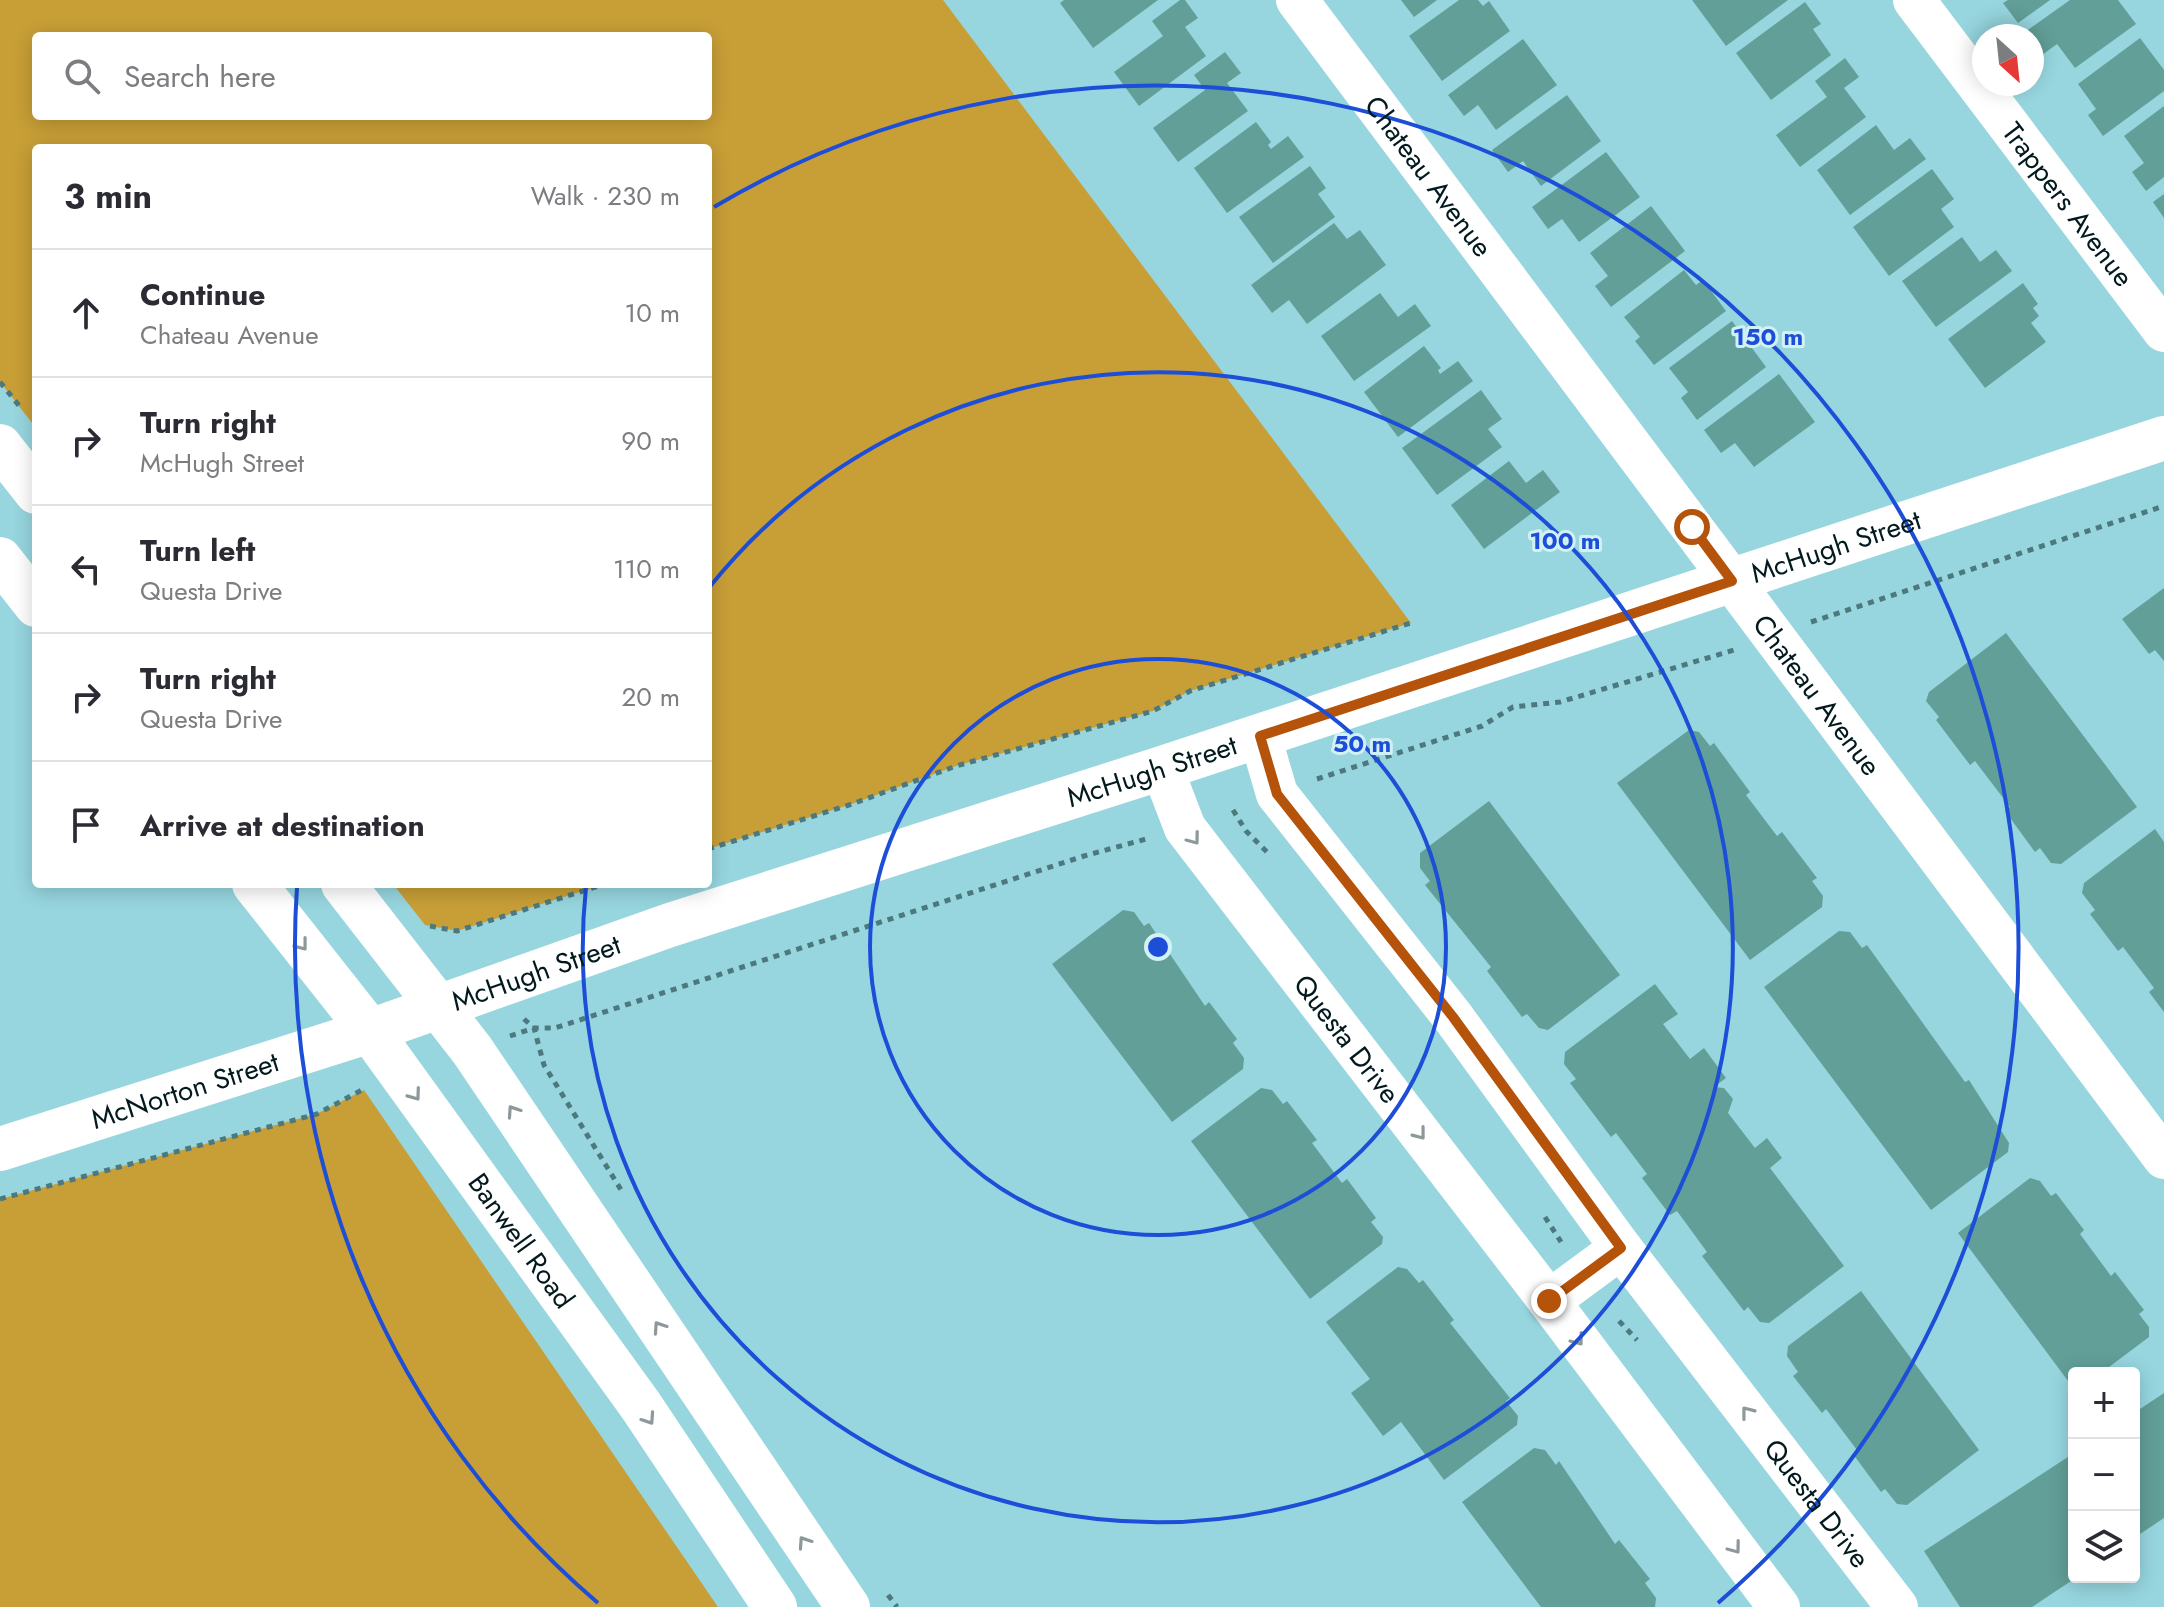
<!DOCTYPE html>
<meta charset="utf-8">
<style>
body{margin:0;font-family:Jost,sans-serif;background:#f7f7f7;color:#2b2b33}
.controls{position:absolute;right:24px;bottom:24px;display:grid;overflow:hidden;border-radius:8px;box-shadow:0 4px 20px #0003}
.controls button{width:72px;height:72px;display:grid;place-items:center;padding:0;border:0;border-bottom:2px solid #e1e1e2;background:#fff;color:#2b2b33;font:40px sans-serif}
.compass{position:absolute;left:1972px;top:24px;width:72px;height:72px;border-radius:50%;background:#fff;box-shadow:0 4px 20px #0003;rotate:153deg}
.stop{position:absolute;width:24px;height:24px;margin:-18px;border:6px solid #b45309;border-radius:50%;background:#fff}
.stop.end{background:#b45309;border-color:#fff;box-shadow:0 2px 8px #0008}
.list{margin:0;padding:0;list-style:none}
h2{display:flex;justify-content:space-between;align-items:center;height:104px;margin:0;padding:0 32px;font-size:34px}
h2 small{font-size:26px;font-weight:400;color:#7c7c81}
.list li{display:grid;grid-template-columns:52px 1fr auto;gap:24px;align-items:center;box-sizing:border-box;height:128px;padding:0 32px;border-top:2px solid #e1e1e2}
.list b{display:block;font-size:30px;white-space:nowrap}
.list p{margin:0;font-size:26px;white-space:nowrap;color:#7c7c81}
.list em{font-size:26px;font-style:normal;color:#7c7c81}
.icon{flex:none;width:44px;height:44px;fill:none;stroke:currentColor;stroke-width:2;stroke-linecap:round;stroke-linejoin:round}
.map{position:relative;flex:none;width:2164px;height:1607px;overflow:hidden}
.search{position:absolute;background:#fff;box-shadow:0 4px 20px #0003;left:32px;top:32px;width:680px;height:88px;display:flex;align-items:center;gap:20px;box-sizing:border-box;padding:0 28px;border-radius:8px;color:#7c7c81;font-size:30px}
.panel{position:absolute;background:#fff;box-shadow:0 4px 20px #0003;left:32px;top:144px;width:680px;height:744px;border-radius:8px}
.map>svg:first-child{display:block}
</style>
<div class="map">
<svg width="2164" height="1607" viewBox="0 0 2164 1607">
<rect width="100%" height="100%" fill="#97d6df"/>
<path fill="#c89f37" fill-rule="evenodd" d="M0,0H943L1411,623L1190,691L1153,711L956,766L852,804L708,849V148H36V428L0,382ZM36,36H708V116H36Z
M393,884H605L457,931L425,925Z
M364,1090L718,1607H0V1199L316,1114Z"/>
<path fill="#629f98" d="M1064,0H1158L1093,48L1060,3Z
M1180,0H1185L1198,18L1185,27L1206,56L1139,106L1114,72L1163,36L1152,21Z
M1401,0H1437L1414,17Z
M1459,0H1478L1483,6L1489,1L1510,31L1442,81L1409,36Z
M1692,0H1788L1726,46Z
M2008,0H2050L2018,23L2003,3Z
M2070,0H2118L2136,24L2075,68L2057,44L2042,55L2032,41V36L2025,32Z
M1805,2L1821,24L1813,29L1831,55L1771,100L1736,53Z
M2140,38L2164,70V91L2103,136L2088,115L2096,109L2078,84Z
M1523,39L1557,85L1496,130L1478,105L1464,116L1448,95Z
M1225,52L1241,73L1227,83L1248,111L1178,162L1153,128L1205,90L1194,75Z
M1845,58L1859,77L1844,88L1866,117L1800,167L1776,135L1827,97L1815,81Z
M1567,95L1601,141L1541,186L1523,161L1508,172L1492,150Z
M2164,106V177L2146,191L2132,172L2144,163L2124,136Z
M1256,122L1271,142L1268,145L1271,149L1288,136L1304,157L1227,213L1194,168Z
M1876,125L1894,150L1910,138L1926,159L1850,215L1817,170Z
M1606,152L1640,197L1579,242L1562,219L1548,229L1532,207Z
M1310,166L1326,188L1318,194L1335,217L1273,263L1239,217Z
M1932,169L1954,199L1941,209L1954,227L1889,276L1853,227Z
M2164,194V218L2153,202Z
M1651,206L1685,251L1611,307L1595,286L1608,276L1590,253Z
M1334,223L1347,239L1360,230L1386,265L1307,324L1289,300L1272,313L1251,285Z
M1962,237L1980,262L1996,250L2012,271L1936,327L1902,281Z
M1684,270L1696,285L1703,280L1726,311L1654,365L1635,341L1640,337L1624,317Z
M2023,283L2038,304L2033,308L2039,316L2031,323L2046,342L1985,388L1948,339Z
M1380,293L1398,317L1415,304L1431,326L1354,381L1321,336Z
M1732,321L1766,367L1697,420L1681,398L1688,392L1669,368Z
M1424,346L1441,368L1438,370L1440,374L1458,361L1473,381L1398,437L1364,392Z
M1779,374L1815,422L1754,467L1735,443L1721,453L1704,430Z
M1481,390L1502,419L1488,429L1502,447L1437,495L1402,448Z
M1509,461L1526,483L1543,470L1560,492L1484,549L1451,505Z
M2164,588V661L2155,650L2149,654L2122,619Z
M2006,633L2137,807L2061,864L2051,863L2040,848L2035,852L2005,811L2010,807L1975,761L1970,765L1936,720L1939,717L1926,701L1929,692Z
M1689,730L1699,732L1710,746L1714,743L1750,792L1746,795L1777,836L1782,832L1817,878L1812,881L1823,896L1822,907L1750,960L1617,783Z
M1489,801L1620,975L1548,1030L1539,1028L1527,1014L1522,1017L1487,971L1491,967L1425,885L1430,881L1420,868V853Z
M2155,829L2164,842V1012L2149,992L2154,988L2123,947L2118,951L2090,914L2095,910L2082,893L2084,883Z
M1123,910L1134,912L1144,926L1149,923L1205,1006L1209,1002L1237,1039L1233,1043L1244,1058L1243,1069L1172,1122L1052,964Z
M1839,931L1850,932L1862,948L1867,945L1965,1082L1969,1080L2009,1143L2008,1152L1931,1210L1764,987Z
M1655,984L1678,1014L1663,1024L1690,1059L1704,1048L1726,1078L1714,1087L1724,1088L1733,1099L1728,1113L1755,1148L1767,1138L1782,1158L1770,1168L1844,1266L1769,1323L1760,1322L1748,1307L1744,1311L1702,1256L1707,1252L1677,1211L1670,1215L1642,1178L1647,1174L1616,1133L1611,1137L1570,1083L1576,1079L1564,1064L1565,1052Z
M1261,1088L1272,1090L1283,1104L1287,1101L1317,1140L1312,1143L1342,1183L1347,1179L1376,1218L1371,1222L1383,1237L1382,1244L1310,1299L1191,1141Z
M2030,1178L2040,1181L2051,1196L2056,1193L2084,1230L2080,1234L2111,1276L2115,1272L2144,1310L2139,1314L2149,1327V1337L2101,1373H2074V1389L1958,1233Z
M1398,1267L1407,1269L1419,1283L1423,1280L1454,1320L1450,1323L1510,1398L1506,1401L1518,1416L1517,1425L1444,1480L1401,1422L1383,1436L1351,1393L1370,1379L1326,1322Z
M1861,1291L1979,1450L1907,1505L1897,1504L1885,1489L1881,1492L1853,1454L1857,1450L1826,1409L1822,1413L1793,1376L1798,1372L1787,1356L1788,1346Z
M2164,1393V1518L2134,1538V1413Z
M1534,1448L1545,1450L1556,1465L1559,1461L1615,1544L1619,1540L1650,1579L1645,1583L1656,1598L1655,1607H1541L1462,1502Z
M2074,1453V1579L2032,1607H1960L1924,1551Z"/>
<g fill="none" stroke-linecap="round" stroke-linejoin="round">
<path stroke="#4c787e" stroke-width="5" stroke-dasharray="6 6" stroke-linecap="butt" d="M0,382L21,408
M1811,622L2164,506
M1317,779L1482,726L1513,707L1560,702L1734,650
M1233,810L1246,831L1268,853
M708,849L852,804L956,766L1153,711L1190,691L1411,623
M430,926L457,931L605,884
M524,1019L534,1028L544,1065L623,1193
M510,1036L534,1028H555L1084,856L1146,839
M0,1199L317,1114L362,1090
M1545,1217L1561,1242
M1619,1321L1637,1340
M888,1595L897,1607"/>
<g stroke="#fff" stroke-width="42">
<path id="s1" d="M1297,0L2164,1158"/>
<path id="s2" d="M1914,0L2164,331"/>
<path id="s3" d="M1260,736L1277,794L1453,1017L1621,1248L1897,1607"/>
<path id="s4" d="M1162,768L1185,828L1549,1301L1779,1607"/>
<path d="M1549,1301L1621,1248"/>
</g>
<path stroke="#fff" stroke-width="44" id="s5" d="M0,1149L370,1031"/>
<g stroke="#fff" stroke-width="44">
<path d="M0,446L36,492"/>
<path d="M0,559L36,605"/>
<path id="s6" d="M254,884L370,1031L641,1406L775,1607"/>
<path d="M343,884L472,1050L848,1607"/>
<path id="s7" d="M370,1031L670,925L1162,768L2164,438"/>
</g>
</g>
<defs><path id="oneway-chevron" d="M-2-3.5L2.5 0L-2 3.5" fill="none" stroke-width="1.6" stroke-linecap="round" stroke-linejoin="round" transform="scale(2)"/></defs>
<g stroke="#8d989a">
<use href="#oneway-chevron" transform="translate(1194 839) rotate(53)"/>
<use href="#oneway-chevron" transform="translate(302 945) rotate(52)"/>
<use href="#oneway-chevron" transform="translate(415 1095) rotate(54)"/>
<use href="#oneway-chevron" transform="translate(513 1111) rotate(-124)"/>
<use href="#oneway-chevron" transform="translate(1420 1134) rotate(52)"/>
<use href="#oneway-chevron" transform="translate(659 1327) rotate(-124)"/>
<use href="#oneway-chevron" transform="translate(1578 1340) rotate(53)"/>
<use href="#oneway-chevron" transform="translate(1747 1412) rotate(-128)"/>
<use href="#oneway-chevron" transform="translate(649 1419) rotate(56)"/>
<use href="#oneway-chevron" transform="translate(804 1542) rotate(-124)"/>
<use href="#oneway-chevron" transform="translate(1735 1548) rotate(53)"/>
</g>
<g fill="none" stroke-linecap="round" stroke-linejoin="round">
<path stroke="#b45309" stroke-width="10" d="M1549,1301L1621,1248L1453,1017L1277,794L1260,736L1732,581L1692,527"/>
</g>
<g fill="none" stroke="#1d4ed8" stroke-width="4">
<circle cx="1158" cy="947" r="288"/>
<path d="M708 589A575 575 0 1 1 586 887"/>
<path d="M598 1603A863 863 0 0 1 297 887M714 207A863 863 0 0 1 1718 1603"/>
</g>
<g text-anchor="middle" stroke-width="6" stroke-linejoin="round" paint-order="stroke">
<g font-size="28" fill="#021a1e" stroke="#d2f1f5">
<text dy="10" stroke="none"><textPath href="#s1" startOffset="220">Chateau Avenue</textPath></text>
<text dy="10" stroke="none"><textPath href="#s2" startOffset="256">Trappers Avenue</textPath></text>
<text dy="10" stroke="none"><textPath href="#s7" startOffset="1544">McHugh Street</textPath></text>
<text dy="10" stroke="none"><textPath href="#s1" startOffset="868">Chateau Avenue</textPath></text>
<text dy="10" stroke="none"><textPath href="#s7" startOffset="824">McHugh Street</textPath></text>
<text dy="10" stroke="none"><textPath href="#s7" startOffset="176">McHugh Street</textPath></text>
<text dy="10" stroke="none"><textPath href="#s4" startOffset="330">Questa Drive</textPath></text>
<text dy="10" stroke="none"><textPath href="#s5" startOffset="194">McNorton Street</textPath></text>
<text dy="10" stroke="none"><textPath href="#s6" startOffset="446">Banwell Road</textPath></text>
<text dy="10" stroke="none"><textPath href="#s3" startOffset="952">Questa Drive</textPath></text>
</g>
</g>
<circle cx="1158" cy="947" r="12" fill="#1d4ed8" stroke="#d2f1f5" stroke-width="4"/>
<g font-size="24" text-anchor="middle" font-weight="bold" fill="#1d4ed8" stroke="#d2f1f5" stroke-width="6" stroke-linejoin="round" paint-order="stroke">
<text x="1768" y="345">150 m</text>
<text x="1565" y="549">100 m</text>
<text x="1362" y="752">50 m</text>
</g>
</svg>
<div class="controls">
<button>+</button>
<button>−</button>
<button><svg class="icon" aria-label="layers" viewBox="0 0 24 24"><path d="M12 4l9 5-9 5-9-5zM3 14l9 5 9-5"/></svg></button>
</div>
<svg class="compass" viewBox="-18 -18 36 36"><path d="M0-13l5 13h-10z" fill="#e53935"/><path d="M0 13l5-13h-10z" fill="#7c7c81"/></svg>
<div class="stop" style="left:1692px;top:527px"></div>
<div class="stop end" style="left:1549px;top:1301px"></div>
<div class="search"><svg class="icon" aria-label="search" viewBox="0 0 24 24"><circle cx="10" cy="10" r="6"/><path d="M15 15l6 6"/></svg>Search here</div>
<section class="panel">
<h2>3 min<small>Walk · 230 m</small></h2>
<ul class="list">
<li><svg class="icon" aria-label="ahead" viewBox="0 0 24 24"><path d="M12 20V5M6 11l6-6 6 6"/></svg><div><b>Continue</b><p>Chateau Avenue</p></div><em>10 m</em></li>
<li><svg class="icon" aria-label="right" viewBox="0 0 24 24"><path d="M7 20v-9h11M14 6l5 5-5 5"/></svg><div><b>Turn right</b><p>McHugh Street</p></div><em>90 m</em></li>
<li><svg class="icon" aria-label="left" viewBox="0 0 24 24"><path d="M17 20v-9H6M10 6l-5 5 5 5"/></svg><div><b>Turn left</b><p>Questa Drive</p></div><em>110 m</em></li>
<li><svg class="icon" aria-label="right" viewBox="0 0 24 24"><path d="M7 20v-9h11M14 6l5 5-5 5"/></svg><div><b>Turn right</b><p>Questa Drive</p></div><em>20 m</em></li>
<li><svg class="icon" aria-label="arrive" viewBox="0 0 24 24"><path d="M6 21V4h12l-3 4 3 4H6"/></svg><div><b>Arrive at destination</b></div></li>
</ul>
</section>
</div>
